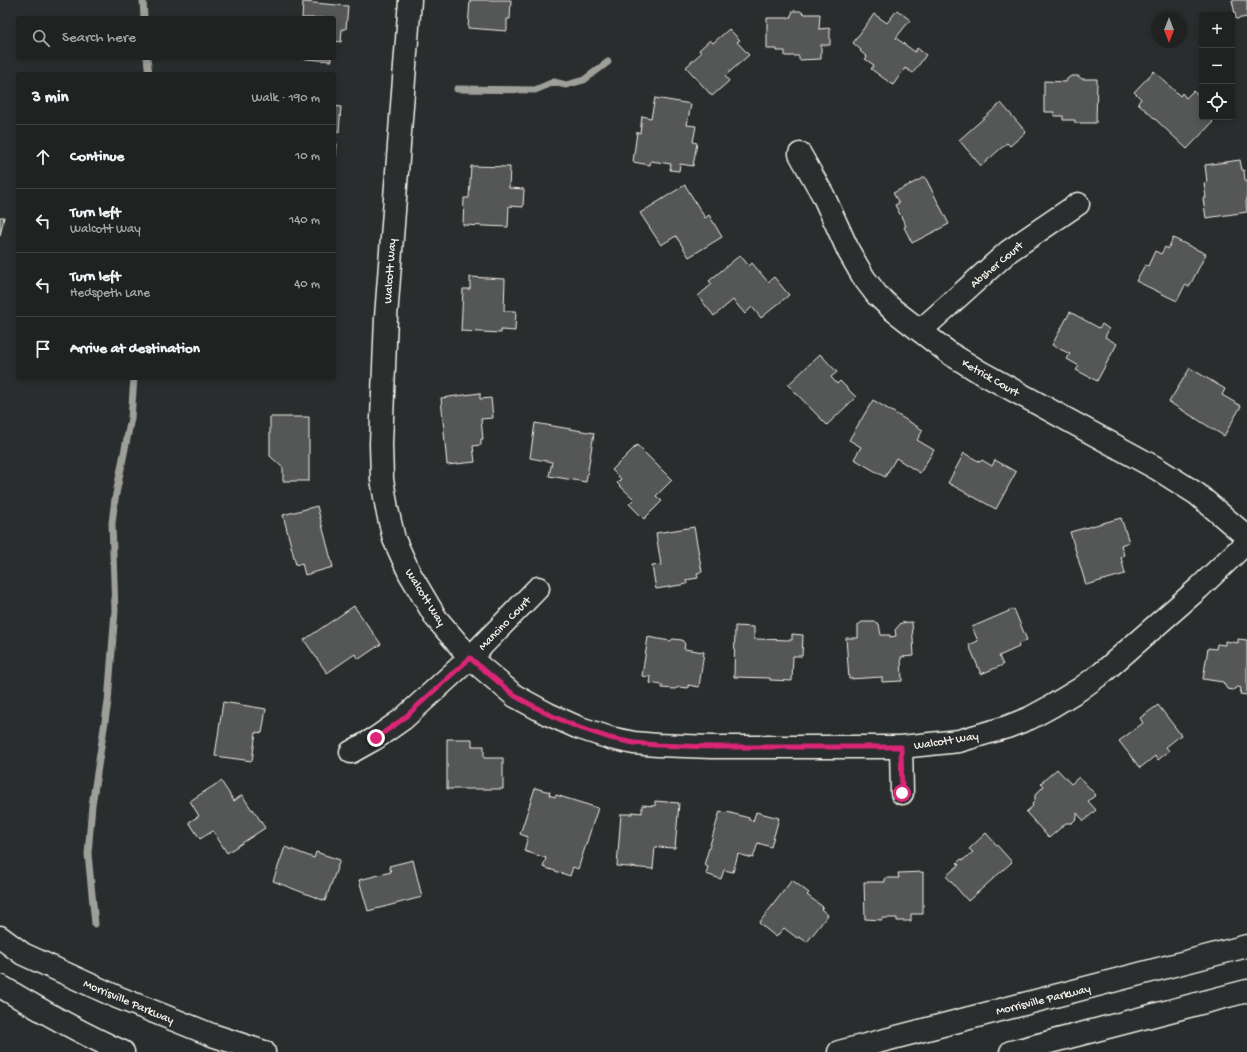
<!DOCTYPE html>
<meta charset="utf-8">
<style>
body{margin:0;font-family:"Gochi Hand",sans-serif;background:#282a2a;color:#f1f3f6}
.controls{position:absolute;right:12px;top:12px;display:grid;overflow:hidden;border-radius:4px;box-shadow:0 2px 6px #0003}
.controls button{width:36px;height:36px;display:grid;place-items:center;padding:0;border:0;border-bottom:1px solid #3d3f40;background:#202222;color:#f1f3f6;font:20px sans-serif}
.compass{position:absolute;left:1151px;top:12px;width:36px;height:36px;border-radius:50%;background:#202222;box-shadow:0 2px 6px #0003;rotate:180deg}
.stop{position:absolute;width:12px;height:12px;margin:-9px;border:3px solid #db2777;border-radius:50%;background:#fff}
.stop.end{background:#db2777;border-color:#fff;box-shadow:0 1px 4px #0008}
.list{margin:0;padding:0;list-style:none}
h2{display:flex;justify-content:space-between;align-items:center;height:52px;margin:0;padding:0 16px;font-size:17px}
h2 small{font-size:13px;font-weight:400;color:#a2a4a5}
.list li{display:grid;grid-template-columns:26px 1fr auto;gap:12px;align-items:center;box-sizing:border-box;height:64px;padding:0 16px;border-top:1px solid #3d3f40}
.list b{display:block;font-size:15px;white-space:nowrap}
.list p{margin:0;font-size:13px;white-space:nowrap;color:#a2a4a5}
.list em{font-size:13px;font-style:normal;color:#a2a4a5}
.icon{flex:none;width:22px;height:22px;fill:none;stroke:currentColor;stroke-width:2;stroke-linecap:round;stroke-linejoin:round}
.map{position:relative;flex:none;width:1247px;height:1052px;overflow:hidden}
.search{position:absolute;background:#202222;box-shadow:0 2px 6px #0003;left:16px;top:16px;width:320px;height:44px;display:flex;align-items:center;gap:10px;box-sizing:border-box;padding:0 14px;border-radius:4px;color:#a2a4a5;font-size:15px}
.panel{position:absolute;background:#202222;box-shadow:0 2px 6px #0003;left:16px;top:72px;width:320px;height:308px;border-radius:4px}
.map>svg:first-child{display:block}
</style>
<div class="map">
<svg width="1247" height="1052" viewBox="0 0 1247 1052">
<rect width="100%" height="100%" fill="#2a2d2e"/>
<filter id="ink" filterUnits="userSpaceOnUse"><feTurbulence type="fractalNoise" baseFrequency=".025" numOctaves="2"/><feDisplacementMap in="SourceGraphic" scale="8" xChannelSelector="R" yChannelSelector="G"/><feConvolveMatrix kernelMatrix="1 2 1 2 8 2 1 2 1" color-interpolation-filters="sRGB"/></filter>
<g filter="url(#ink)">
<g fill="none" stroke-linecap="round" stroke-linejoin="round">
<path stroke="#9f9f9a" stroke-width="7" d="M143,0L144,18
M147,58L149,74
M457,89L535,90L554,82L566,85L584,80L608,62
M95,924L88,854L92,805L108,702L115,611L112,523L115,499L131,418L134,378"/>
</g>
<path fill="#555756" stroke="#f4f1e8" d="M470,0H511L510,19H507V31L468,28Z
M1232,0H1247V17L1236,19Z
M303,2L348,6L346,29H342L341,42L334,41V18H302Z
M897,10L910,20L896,38L915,52L917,48L926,55L913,73L905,68L893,85L871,69L874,65L865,59L867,57L860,51L861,50L853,43L874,14L887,23Z
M793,11H800L805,14H820L819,29L830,28V45H821V59L799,60V56H785V51H777V49H767V18H790Z
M729,29L740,40L737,42L749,55L725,76L729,81L712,96L686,67L701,53L699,50L710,40L713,43Z
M294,58H331V61Z
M1154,71L1180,96L1182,93L1186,98L1193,91L1202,99V104L1198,108L1202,111V117H1208L1213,122L1187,149L1138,103L1141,99L1134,92Z
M1071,76H1078L1082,79H1097L1096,123H1075V120H1063V116H1054V112H1044V81L1066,82L1067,79Z
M655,98L691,104L687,125L696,126L693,142L697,143L693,166L680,164L679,171L670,170L671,164L651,161L650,165L633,162L637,132L640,133L642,116L651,118Z
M1001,103L1026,132L1010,146L1007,143L981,166L959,140Z
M334,106L341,107L339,132H336L335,144H337L336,157H334Z
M1240,160L1242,170H1244L1245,181H1247V200L1246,201L1247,212L1206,218L1203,198H1206L1204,183L1207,182L1205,165Z
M471,166L510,167L509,188L524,189L523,207L509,206L508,227L463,225L464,198H469Z
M925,177L949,224L912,243L904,227L906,226L895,205L899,203L893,193Z
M685,185L705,218L709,215L722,237L689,257L676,236L661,245L640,213Z
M0,217H4L0,236Z
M1173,238L1206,254L1189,287L1185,285L1177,301L1136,281L1145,265L1148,266L1155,251L1161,254L1165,247L1168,249Z
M740,255L749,266L752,263L768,282L774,277L789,295L761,318L752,307L745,314L733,300L714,316L698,296L712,284L709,281Z
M470,277L505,279L504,311H516L515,331L501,330V333L461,331L463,289H470Z
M1070,312L1099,328L1102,324L1109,329L1105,337L1117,344L1097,381L1076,370L1079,366L1067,359L1070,354L1052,345Z
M820,354L837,372L831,377L837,384L840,381L856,397L827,425L788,385Z
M1190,368L1225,389L1222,395L1241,406L1224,436L1169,402Z
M480,393V399L491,398L493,418L481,419L483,439H481V445L473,446L475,462L447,465L441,398Z
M873,400L923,430L917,440L934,450L920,473L896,458L885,477L854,459L861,447L849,440Z
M270,417H309V481H283V468L270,456Z
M535,423L594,433L586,482L549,476L552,462L530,458Z
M637,445L672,480L656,496L662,501L644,519L629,504L634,499L617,483L621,479L612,470Z
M964,453L980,462L982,460L992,466L995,460L1016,472L996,509L948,483Z
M317,506L333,567L305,575L302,563L296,565L283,515Z
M1121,518L1129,542L1121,545L1124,555L1121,557L1125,574L1086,585L1070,532Z
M694,527L702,572L697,573L698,578L686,580L687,584L656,589L652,566L661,565L656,533Z
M354,606L381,644L359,659L355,654L327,673L304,640Z
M1014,609L1027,640L1018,644L1019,647L999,656L1003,665L981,674L969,645L978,641L972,627Z
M862,622H875L879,624L881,635H890V637L896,636L895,630L901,623L912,622L914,656L901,657L902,681L882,682V677L849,679L846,638H858V625Z
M735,626L754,627V639L792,640V634L803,635L802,656H793L792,681L770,680V678L734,677Z
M648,637L670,641L673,639L682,640L685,644L684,649L704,652L699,687L688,685V688L679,687L675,689L662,688V685L650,683L651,677L642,676Z
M1238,639L1247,640V695L1240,694L1241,688L1238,687L1233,690L1227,689L1223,682L1203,679L1208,648L1216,649L1217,644L1225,645V641L1238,643Z
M223,702L266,709L262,733L256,732L252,761L215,756Z
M1158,705L1181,735L1166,747L1169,751L1158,760L1155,756L1140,768L1119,741L1143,723L1140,718Z
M447,739H472V746H484V758H503V789H447Z
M1057,769L1071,784L1079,777L1096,795L1088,801L1096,810L1084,821L1077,813V818L1072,823H1066L1049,838L1026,812L1033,806L1032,804L1035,801V795L1044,786L1041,783Z
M221,781L234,801L242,795L252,810L253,809L265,828L227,853L213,831L200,839L189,822L199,816L190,801Z
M535,788L550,792L549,795L555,797L556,795L598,808L578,869L573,867L570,876L543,867L546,858L524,851L528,837L520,834Z
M655,801L679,803L675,848L655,847L653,869L617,866L621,814H632V812L642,813V805L655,806Z
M720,811L726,813L727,812L749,818V820L753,821L756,812L779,818L771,847L758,843L753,858L738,854L733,872L724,870L721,879L706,874L708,867L704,865Z
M986,833L1012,862L968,901L946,876L959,865L957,863L961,859L963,860L973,852L969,849Z
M285,847L314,858L316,852L340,860L325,901L273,881Z
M413,860L422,897L368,911L359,880L391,872L389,866Z
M923,872V914H911V921H897V918H882V920L865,919L864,882H885V878H899L898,873Z
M792,880L809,893L807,895L823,907L821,909L828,915L807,942L799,937L797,938L784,928L776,937L759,923Z"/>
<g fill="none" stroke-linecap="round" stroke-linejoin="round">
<defs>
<path id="minor" d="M410,0L386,317L381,444L382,479L387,509L394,539L410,574L436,618L470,658L515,696L548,714L577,727L610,738L634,743L657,745L712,747H901L959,741L1007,727L1030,718L1052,706L1080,689L1102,673L1199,588L1247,542
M800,154L823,195L849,252L864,278L877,295L892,309L949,353L980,372L1156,468L1197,494L1247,537
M920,331L1009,251L1078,204
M901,747L902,793
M351,752L376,738L403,719L470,658L538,588"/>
<path id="secondary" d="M0,937L23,954L117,997L212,1035L264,1052
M0,986C40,1010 80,1033 123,1052
M839,1052L1247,946
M1011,1052L1247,991"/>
</defs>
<use href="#minor" stroke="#f4f1e8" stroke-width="25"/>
<use href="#secondary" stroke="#f4f1e8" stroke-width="25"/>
<use href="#minor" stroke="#2a2d2e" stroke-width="22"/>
<use href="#secondary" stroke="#2a2d2e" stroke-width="22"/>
</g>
</g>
<g fill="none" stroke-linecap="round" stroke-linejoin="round" filter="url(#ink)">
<path stroke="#db2777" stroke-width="5" d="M376,738L403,719L470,658L515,696L548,714L577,727L610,738L634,743L657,745L712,747H901L902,793"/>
</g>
<g text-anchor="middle" stroke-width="3" stroke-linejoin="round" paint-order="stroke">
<g font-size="12" fill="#f4f1e8" stroke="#2a2d2e">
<text transform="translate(996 264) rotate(-40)" y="4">Absher Court</text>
<text transform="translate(389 271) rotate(-86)" y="4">Walcott Way</text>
<text transform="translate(991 377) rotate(30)" y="4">Ketrick Court</text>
<text transform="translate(426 597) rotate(58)" y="4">Walcott Way</text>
<text transform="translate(504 623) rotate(-46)" y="4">Mancino Court</text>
<text transform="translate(946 740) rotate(-9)" y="4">Walcott Way</text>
<text transform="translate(1043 999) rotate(-14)" y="4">Morrisville Parkway</text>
<text transform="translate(129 1001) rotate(23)" y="4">Morrisville Parkway</text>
</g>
</g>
</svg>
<div class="controls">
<button>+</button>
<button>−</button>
<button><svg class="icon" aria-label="locate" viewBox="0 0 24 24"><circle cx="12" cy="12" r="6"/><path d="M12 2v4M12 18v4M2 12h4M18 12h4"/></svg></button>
</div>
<svg class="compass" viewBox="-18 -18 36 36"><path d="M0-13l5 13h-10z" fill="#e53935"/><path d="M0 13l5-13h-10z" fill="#a2a4a5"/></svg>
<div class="stop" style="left:902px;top:793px"></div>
<div class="stop end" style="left:376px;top:738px"></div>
<div class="search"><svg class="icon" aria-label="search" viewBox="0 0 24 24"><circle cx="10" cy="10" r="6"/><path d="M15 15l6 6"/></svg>Search here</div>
<section class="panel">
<h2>3 min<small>Walk · 190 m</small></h2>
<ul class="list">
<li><svg class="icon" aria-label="ahead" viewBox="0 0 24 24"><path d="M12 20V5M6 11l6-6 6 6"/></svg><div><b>Continue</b></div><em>10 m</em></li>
<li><svg class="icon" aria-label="left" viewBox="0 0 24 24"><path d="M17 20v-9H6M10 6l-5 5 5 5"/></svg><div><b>Turn left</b><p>Walcott Way</p></div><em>140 m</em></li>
<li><svg class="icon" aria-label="left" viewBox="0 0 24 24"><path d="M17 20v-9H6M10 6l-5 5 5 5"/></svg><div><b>Turn left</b><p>Hedspeth Lane</p></div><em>40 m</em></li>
<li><svg class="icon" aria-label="arrive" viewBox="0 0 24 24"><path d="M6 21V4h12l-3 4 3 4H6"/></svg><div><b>Arrive at destination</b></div></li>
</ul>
</section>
</div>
